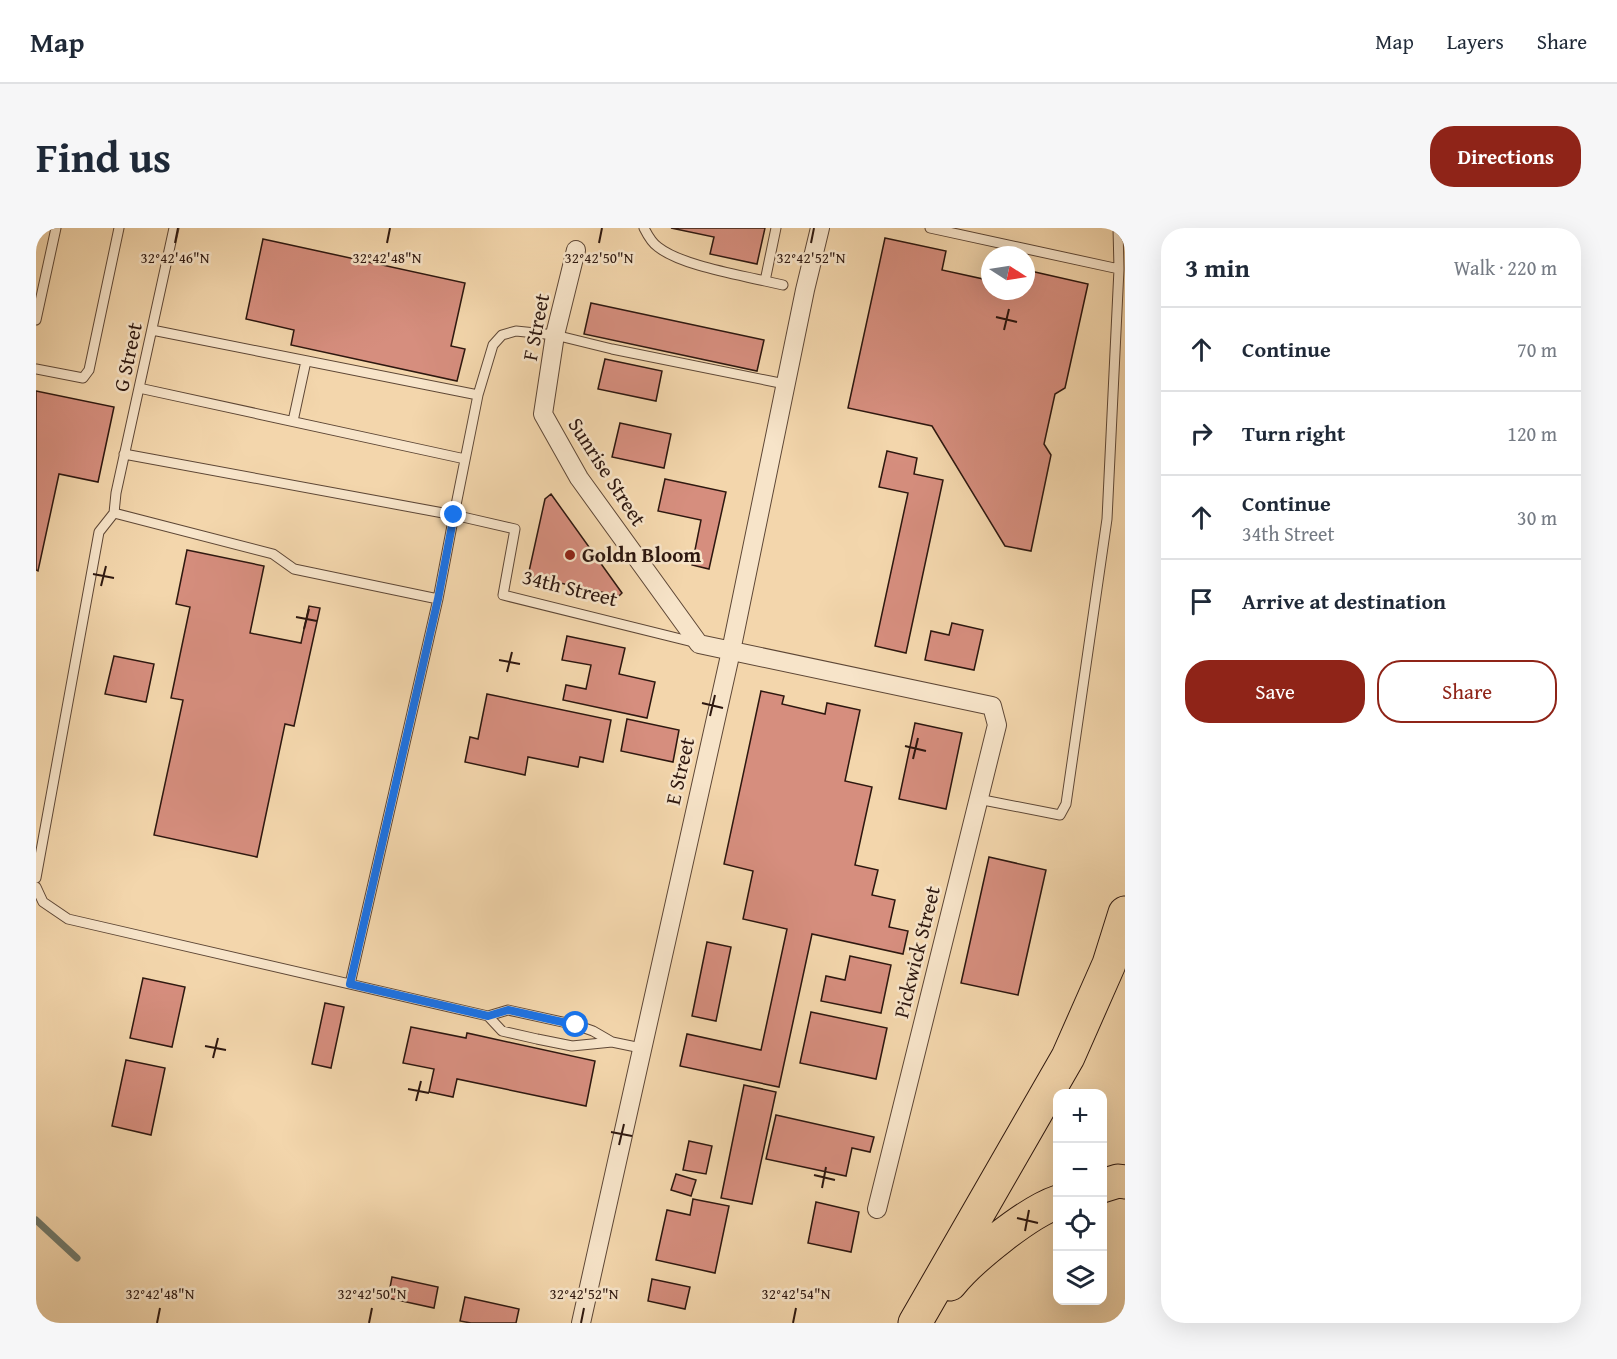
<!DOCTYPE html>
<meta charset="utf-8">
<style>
body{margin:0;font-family:"Gentium Book Plus",serif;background:#f6f6f7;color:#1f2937}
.controls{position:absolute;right:18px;bottom:18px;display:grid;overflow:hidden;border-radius:12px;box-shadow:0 6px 24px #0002}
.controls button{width:54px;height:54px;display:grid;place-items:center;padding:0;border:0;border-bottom:2px solid #e0e1e3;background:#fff;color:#1f2937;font:30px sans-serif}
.compass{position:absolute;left:945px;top:18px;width:54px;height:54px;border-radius:50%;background:#fff;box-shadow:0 6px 24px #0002;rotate:102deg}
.stop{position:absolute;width:18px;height:18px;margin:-14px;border:4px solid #1a73e8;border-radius:50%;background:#fff}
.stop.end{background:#1a73e8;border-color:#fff;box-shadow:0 2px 6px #0008}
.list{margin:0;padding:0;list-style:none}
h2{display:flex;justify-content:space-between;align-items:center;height:78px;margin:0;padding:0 24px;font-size:26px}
h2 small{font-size:20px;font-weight:400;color:#747a83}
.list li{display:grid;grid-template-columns:39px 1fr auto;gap:18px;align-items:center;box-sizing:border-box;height:84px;padding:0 24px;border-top:2px solid #e0e1e3}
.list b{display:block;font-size:22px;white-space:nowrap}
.list p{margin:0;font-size:20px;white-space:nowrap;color:#747a83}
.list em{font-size:20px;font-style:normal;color:#747a83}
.actions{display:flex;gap:12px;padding:18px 24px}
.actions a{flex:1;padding:14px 0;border:2px solid #8f2418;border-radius:24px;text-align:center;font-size:21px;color:#8f2418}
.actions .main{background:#8f2418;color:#fff}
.icon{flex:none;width:33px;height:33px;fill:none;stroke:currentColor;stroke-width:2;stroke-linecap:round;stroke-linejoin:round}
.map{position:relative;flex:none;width:1089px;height:1095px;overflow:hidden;border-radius:24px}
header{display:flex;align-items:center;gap:36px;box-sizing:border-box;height:84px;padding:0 30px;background:#fff;border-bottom:2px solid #e0e1e3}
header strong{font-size:28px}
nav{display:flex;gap:33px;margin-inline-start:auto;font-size:21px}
.intro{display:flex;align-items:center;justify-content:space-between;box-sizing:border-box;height:144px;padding:0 36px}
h1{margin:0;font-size:42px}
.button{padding:15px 27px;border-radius:24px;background:#8f2418;color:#fff;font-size:21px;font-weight:700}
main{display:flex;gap:36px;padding:0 36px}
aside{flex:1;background:#fff;border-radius:24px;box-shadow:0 6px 24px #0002}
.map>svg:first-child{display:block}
</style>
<header>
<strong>Map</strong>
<nav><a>Map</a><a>Layers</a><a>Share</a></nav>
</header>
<div class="intro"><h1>Find us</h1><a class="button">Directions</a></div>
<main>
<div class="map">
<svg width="1089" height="1095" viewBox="0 0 1089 1095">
<rect width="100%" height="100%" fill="#f3d6ac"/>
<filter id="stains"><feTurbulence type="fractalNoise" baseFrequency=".00333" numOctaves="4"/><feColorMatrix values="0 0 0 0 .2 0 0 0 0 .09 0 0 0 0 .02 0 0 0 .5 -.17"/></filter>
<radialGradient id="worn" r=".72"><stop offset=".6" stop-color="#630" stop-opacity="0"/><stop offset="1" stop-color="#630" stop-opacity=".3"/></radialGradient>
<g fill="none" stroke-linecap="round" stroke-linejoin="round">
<path stroke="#6f786a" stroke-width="7" d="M0,992L41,1030"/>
</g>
<path fill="#d68e7e" stroke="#2d170f" stroke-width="1.5" d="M635,0H729L721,36L674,26L678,9Z
M849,10L910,23L906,42L952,52L954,44V63H990V42L1052,56L1029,160L1019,166L1008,216L1015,227L995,323L969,318L896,198L812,180Z
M227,11L429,55L415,118L429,121L421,153L255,117L258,102L210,91Z
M555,75L728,112L721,143L548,106Z
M569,131L626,143L620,173L562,161Z
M0,163L78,179L62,254L23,246L2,343L0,342Z
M584,195L635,206L628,240L576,229Z
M851,223L881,230L878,246L907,252L870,425L839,418L872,265L843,259Z
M629,251L690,264L673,341L656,337L665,292L622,283Z
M515,266L586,365L583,368L492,348L509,271Z
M151,322L228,338L214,405L265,415L273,378L284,380L258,498L249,496L221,629L118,607L147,472L135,470L154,379L140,376Z
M916,395L947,402L938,442L889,432L895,403L913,407Z
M531,408L589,420L583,446L619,454L611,490L527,472L530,457L550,461L555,437L526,432Z
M78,428L118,436L110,474L69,466Z
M725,463L748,468L746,476L789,486L791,475L824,482L809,553L836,559L819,637L842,642L836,667L859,672L853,699L872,703L867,726L776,706L743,859L644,838L651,806L725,822L751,701L707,691L717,643L688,636Z
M451,466L575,492L567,534L544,529L542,539L492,529L489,547L429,534L434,509L442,511Z
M591,491L643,502L637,534L585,523Z
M879,495L926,505L910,581L863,571Z
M953,629L1010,642L982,767L925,755Z
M671,714L695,719L680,793L656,788Z
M814,728L855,737L845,785L785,773L790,748L809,752Z
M107,750L149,759L136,819L94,810Z
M289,775L308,779L295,840L276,836Z
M775,784L851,800L840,851L764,835Z
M375,799L430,810L431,805L559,833L550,878L421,851L417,869L393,864L398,841L367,835Z
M90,832L129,840L115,907L76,898Z
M708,857L740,864L716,976L685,970Z
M740,887L838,909L834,924L816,920L810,948L730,931Z
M653,913L676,918L670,946L647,942Z
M640,946L660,952L655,968L635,962Z
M657,971L693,978L679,1045L620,1032L631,982L654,987Z
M780,974L823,984L815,1024L772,1015Z
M356,1049L402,1059L398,1080L352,1070Z
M616,1051L654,1059L649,1081L612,1073Z
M429,1069L483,1081L480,1095H435L424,1093Z"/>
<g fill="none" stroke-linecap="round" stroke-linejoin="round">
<defs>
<path id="lane" d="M608,0C611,6 616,15 622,19C645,37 699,46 729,53
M740,0L729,53L747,57
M894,0L1083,41L1071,291L1030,576L1024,587L942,571
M1082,0L1083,41
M0,92L20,0
M116,102L442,167L457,117L466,107L480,103L519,107L576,121L749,156
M0,141L47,150L53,142L83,0
M103,160L429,231
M257,193L270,133
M88,226L418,287L442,167
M78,285L80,265L138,0
M0,650L63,304L78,285L237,326L258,341L402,371L418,287L479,301L467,367L661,415
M0,659L7,674L32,691L452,788
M314,756L402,371
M576,814L557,803L540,797L472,782L452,788L466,803L501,811L536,818L576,814L605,820"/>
<path id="street" d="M540,22L519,107L507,186L543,250L663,416L956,478L961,497L841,981
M545,1095L695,423L769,62L784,0"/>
<path id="highway" d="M1066,958L1082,953L1089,954
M914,1056C934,1031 992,984 1022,974
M879,1095L1032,829L1073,736L1089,685"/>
</defs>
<use href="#lane" stroke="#5e4736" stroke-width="11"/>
<use href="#street" stroke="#5e4736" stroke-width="20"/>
<use href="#highway" stroke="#2d170f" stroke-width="35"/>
<use href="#lane" stroke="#f7e4c9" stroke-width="9"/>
<use href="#street" stroke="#f7e4c9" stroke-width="18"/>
<use href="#highway" stroke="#f3d6ac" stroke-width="33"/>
</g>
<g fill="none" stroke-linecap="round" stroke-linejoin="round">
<path stroke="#1a73e8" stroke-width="8" d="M418,287L402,371L314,756L452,788L472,782L540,797"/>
</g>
<path fill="none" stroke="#2d170f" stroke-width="2" d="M139,15L142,0M351,15L354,0M563,15L566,0M775,15L778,0M960,89L981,94M968,102L973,81M57,346L78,350M65,358L70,338M260,389L281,393M268,401L273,381M463,432L484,436M471,444L476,424M666,475L687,480M674,488L679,467M869,518L890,523M877,531L882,510M169,818L190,822M177,830L182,810M372,861L393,865M380,873L385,853M575,904L596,908M583,917L588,896M778,947L799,952M786,960L790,939M981,990L1002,995M989,1003L993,982M121,1095L124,1080M333,1095L336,1080M545,1095L548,1080M757,1095L760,1080"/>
<circle fill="#8f2418" stroke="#f7e4c9" stroke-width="2" cx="534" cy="327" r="6"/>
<g text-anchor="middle" stroke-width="5" stroke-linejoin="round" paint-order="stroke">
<g font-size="21" fill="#2d170f" stroke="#f7e4c9">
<text transform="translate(500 99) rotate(-79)" y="7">F Street</text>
<text transform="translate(92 129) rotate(-78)" y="7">G Street</text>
<text transform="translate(571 244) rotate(57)" y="7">Sunrise Street</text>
<text transform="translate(534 360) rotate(14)" y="7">34th Street</text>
<text transform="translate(644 543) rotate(-77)" y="7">E Street</text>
<text transform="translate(881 724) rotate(-76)" y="7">Pickwick Street</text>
</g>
<g font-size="21" font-weight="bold" fill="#2d170f" stroke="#f7e4c9" text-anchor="start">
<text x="546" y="334">Goldn Bloom</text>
</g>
</g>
<g font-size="15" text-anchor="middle" fill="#2d170f" stroke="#f7e4c9" stroke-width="5" stroke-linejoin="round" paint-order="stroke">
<text x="139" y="35">32°42'46"N</text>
<text x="351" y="35">32°42'48"N</text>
<text x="563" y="35">32°42'50"N</text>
<text x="775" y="35">32°42'52"N</text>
<text x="124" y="1071">32°42'48"N</text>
<text x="336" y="1071">32°42'50"N</text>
<text x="548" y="1071">32°42'52"N</text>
<text x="760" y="1071">32°42'54"N</text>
</g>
<rect width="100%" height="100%" filter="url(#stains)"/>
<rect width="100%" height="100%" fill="url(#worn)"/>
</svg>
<div class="controls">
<button>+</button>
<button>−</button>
<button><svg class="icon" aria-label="locate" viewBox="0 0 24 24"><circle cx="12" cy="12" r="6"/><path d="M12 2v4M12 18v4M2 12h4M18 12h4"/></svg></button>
<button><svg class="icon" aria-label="layers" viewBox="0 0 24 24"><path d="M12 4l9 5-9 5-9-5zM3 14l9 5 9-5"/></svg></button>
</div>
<svg class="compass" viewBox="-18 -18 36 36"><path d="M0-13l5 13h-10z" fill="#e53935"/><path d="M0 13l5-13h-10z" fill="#747a83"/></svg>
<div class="stop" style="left:540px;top:797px"></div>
<div class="stop end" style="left:418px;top:287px"></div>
</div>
<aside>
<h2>3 min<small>Walk · 220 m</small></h2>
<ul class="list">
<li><svg class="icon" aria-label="ahead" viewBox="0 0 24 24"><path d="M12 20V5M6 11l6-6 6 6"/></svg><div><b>Continue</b></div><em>70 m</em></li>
<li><svg class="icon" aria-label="right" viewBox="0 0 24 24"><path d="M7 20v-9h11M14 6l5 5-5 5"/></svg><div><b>Turn right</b></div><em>120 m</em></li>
<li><svg class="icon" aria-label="ahead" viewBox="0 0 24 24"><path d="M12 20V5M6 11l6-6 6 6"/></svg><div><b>Continue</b><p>34th Street</p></div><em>30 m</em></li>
<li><svg class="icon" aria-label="arrive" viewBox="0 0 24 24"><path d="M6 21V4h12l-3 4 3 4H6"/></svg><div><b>Arrive at destination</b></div></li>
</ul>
<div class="actions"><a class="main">Save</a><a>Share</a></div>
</aside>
</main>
